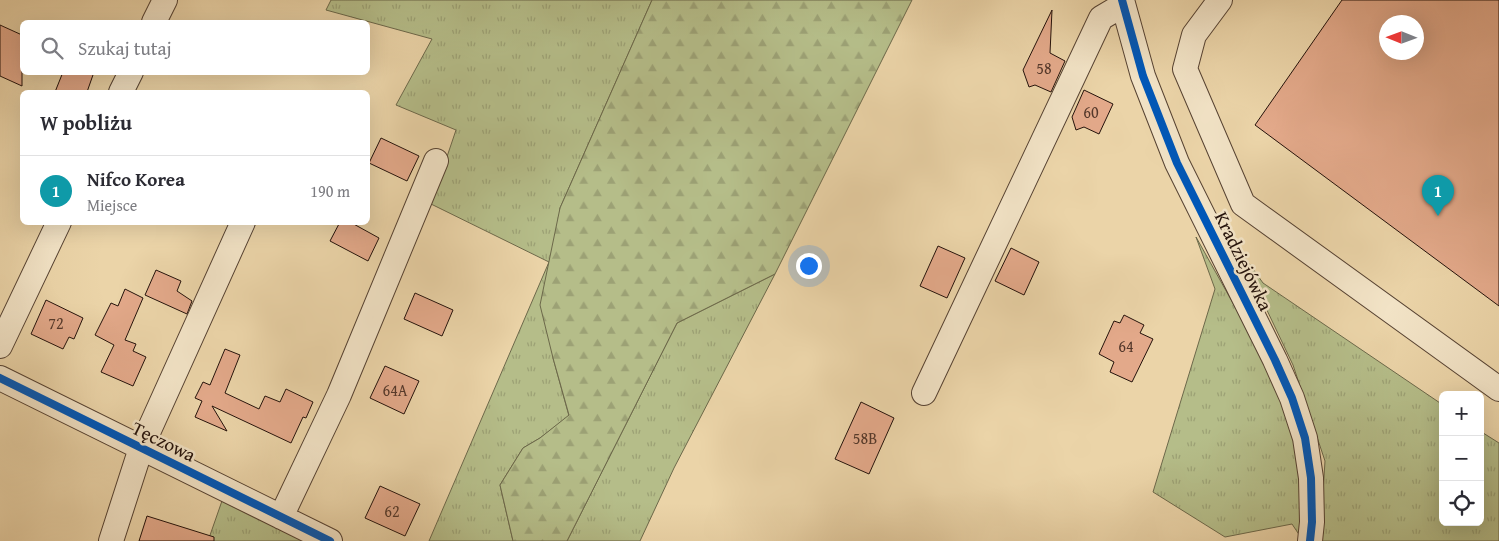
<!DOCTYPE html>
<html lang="pl">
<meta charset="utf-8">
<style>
body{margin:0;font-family:"Gentium Book Plus",serif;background:#f2f2f3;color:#2b2b33}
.controls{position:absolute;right:15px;bottom:15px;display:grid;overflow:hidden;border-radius:8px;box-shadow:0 5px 20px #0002}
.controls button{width:45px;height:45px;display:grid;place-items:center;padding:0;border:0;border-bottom:1px solid #e1e1e2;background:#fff;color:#2b2b33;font:25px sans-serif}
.compass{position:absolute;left:1379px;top:15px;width:45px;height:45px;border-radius:50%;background:#fff;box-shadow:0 5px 20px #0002;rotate:271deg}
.you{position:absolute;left:808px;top:265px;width:18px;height:18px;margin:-12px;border:4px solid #fff;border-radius:50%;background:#1a73e8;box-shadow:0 0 0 8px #1a73e833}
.badge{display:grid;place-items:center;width:32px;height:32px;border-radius:50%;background:#8f2418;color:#fff;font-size:16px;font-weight:700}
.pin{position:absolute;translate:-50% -41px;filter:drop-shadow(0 1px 2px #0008)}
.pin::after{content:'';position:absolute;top:26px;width:18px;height:15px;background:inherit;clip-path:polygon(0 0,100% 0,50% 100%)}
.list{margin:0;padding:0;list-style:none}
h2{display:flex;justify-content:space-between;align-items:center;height:65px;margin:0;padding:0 20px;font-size:21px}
h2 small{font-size:16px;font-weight:400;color:#7c7c81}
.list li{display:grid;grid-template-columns:32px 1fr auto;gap:15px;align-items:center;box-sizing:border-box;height:70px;padding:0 20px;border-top:1px solid #e1e1e2}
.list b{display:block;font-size:19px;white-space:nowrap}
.list p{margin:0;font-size:16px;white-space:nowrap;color:#7c7c81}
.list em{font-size:16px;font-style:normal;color:#7c7c81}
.icon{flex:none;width:28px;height:28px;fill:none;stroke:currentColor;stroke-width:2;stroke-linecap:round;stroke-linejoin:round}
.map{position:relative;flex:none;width:1499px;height:541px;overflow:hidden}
.search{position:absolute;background:#fff;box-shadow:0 5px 20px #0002;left:20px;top:20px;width:350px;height:55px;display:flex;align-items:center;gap:12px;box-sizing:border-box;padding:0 18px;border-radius:8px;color:#7c7c81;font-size:19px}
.panel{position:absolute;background:#fff;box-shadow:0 5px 20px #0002;left:20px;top:90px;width:350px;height:135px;border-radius:8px}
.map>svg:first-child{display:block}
</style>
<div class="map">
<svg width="1499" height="541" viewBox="0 0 1499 541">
<defs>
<pattern id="grass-tufts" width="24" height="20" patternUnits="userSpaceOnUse" patternTransform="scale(1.25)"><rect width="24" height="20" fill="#b5bd89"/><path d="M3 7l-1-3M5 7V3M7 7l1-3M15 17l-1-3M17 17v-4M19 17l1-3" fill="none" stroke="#9ca175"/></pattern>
<pattern id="forest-firs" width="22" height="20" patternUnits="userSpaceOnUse" patternTransform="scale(1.25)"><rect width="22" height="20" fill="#b5bd89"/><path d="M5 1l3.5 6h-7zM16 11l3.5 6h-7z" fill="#9ca175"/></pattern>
</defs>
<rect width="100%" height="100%" fill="#ebd4a8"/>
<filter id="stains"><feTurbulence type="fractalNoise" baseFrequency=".004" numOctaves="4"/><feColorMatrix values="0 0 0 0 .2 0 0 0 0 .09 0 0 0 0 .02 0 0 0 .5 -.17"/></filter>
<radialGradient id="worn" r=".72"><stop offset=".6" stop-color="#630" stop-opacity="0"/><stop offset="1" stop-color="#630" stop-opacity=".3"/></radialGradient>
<path fill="url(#grass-tufts)" stroke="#6c684a" d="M331,0H652L560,208L553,358L569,416L540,438L523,448L500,485L513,541H429L549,262L431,204L456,130L396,105L432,39L326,10Z
M1196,237L1272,373L1301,461L1302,539L1292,524L1225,537L1153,492L1215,289Z
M1236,245L1263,283L1443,405V522H1480V431L1499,443V541H1320L1325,461L1293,365Z
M775,274L674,468L640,541H567L677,323Z
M223,498L302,540L301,541H208Z"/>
<path fill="url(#forest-firs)" stroke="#6c684a" d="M652,0H912L775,274L677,323L567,541H513L500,485L523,448L540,438L569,415L553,358L540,305L560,208Z"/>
<path fill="#e3a98a" stroke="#24120b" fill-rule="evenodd" d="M1342,0H1499V306L1255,125ZM1386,22H1416V52H1386Z
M1052,10L1050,53L1065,61L1051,92L1035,85L1029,87L1023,70Z
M0,25L22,35V86L0,76Z
M63,72H94L87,92H55Z
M1084,90L1113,104L1099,134L1084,127L1076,130L1072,117Z
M381,138L419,156L407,181L369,163Z
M340,222H350L379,238L368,261L330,241Z
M938,246L965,258L947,298L920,286Z
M1011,248L1039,262L1024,295L995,281Z
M156,270L181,281L177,291L192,301L187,314L145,295Z
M125,289L143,298L125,340L136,344L133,351L146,357L133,386L101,372L114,345L95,335L111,303L118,306Z
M415,293L453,310L442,336L404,319Z
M46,300L83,318L74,339L69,337L63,349L31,334Z
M1124,315L1144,325L1140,333L1153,339L1132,382L1110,372L1114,362L1099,354L1114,321L1120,323Z
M225,349L240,355L225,393L259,409L265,396L280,402L286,389L313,402L306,418L303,417L291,443L212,406L227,431L195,417L202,401L195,398L203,382L210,385Z
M385,366L419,381L404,414L370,398Z
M861,402L894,418L869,474L835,459Z
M380,486L420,504L405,536L365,518Z
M147,516L214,537V541H139Z"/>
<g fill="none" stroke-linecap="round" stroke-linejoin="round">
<defs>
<path id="minor" d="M1122,0L1143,76L1177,163L1275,360L1292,398L1305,438L1311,478L1312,522L1310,541
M1220,0L1194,35L1185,69L1243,204L1499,389
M154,22L165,0
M121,92L131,72
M0,346L59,222
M0,378L330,541
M924,393L1101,18L1123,5
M281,517L339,395L436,161
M111,541L141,448L243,222"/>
</defs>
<use href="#minor" stroke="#564232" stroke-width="26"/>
<use href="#minor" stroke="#f2e3c6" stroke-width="24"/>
<defs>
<path id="cycleway" d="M1122,0L1143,76L1177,163L1275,360L1292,398L1305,438L1311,478L1312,522L1310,541
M0,378L330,541"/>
</defs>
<use href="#cycleway" stroke="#f2e3c6" stroke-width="11"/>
<use href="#cycleway" stroke="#0057b8" stroke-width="8"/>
</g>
<g text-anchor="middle" stroke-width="5" stroke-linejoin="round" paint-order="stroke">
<g font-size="16" fill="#54382b">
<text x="1044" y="74">58</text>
<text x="1091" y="118">60</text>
<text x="56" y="329">72</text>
<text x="1126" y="352">64</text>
<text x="395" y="396">64A</text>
<text x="865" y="444">58B</text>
<text x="392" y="517">62</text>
</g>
<g font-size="19" fill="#24120b" stroke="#f2e3c6">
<text transform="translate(1244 261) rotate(64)" y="7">Kradziejówka</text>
<text transform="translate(164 441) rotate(26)" y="7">Tęczowa</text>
</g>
</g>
<rect width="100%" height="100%" filter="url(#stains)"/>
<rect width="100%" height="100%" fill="url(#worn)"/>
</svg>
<div class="controls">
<button>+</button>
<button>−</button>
<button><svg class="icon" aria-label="locate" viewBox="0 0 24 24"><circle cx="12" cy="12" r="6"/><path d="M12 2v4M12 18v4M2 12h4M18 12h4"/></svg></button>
</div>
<svg class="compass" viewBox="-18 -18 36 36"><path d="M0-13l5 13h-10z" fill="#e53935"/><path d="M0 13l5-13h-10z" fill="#7c7c81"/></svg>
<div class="you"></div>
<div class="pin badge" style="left:1438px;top:216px;background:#0f9aa8">1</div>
<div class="search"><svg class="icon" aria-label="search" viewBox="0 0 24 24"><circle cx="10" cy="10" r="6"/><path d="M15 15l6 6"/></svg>Szukaj tutaj</div>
<section class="panel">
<h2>W pobliżu<small></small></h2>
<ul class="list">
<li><span class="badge" style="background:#0f9aa8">1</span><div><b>Nifco Korea</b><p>Miejsce</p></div><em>190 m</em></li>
</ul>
</section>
</div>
